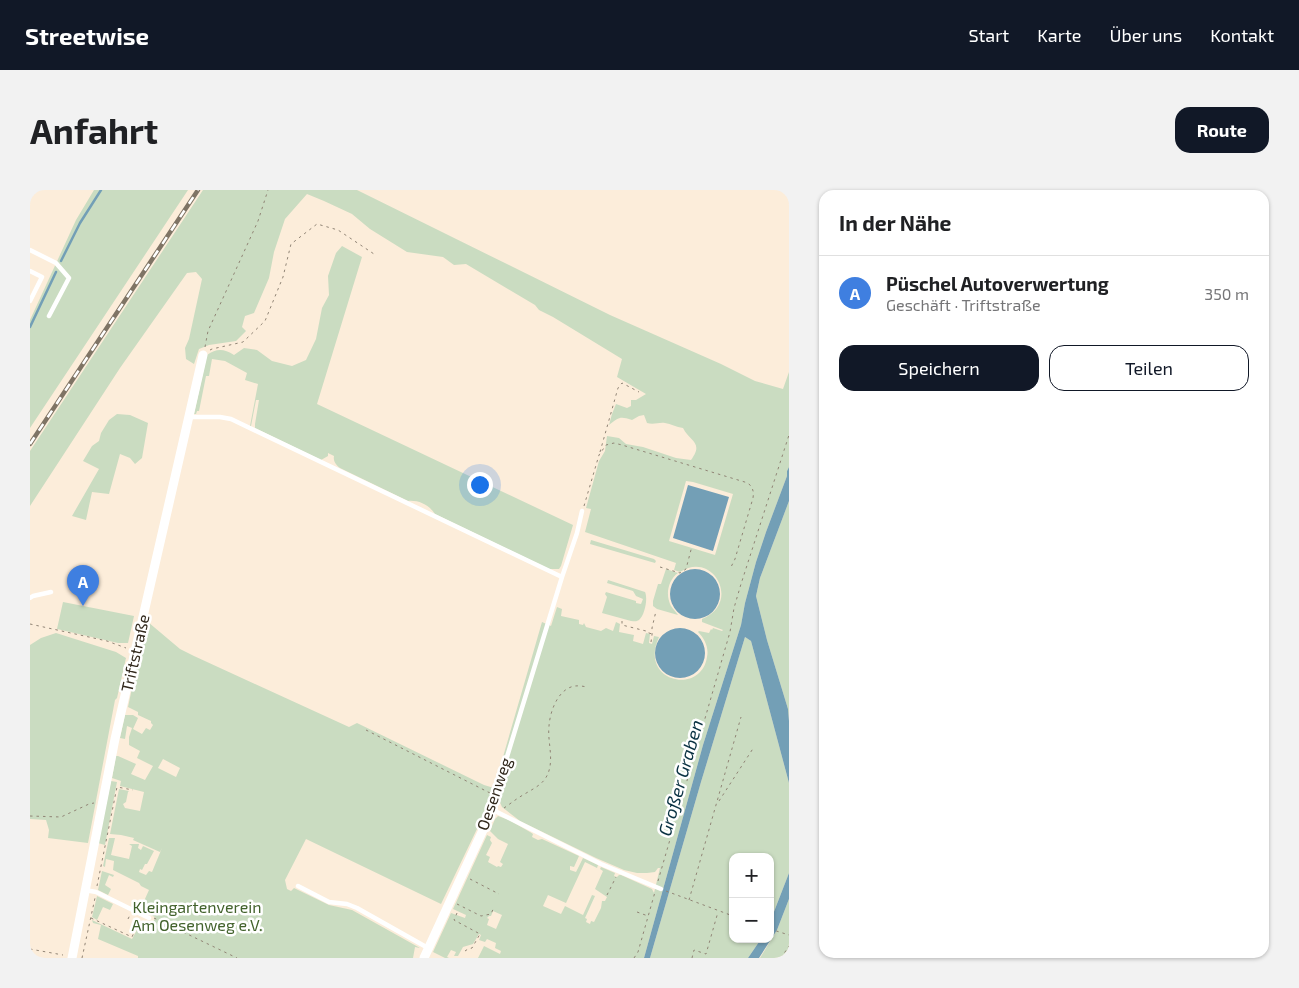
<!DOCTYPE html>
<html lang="de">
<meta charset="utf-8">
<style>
body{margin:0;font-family:"Exo 2",sans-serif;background:#f2f2f2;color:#202124}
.controls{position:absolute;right:15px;bottom:15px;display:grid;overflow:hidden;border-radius:10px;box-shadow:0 1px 4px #0004}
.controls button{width:45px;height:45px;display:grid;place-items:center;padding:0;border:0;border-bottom:1px solid #e0e0e0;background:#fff;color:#202124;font:25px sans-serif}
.you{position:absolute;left:449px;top:294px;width:18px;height:18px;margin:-12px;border:4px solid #fff;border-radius:50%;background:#1a73e8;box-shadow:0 0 0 8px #1a73e833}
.badge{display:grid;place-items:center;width:32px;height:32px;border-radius:50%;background:#111827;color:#fff;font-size:16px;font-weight:700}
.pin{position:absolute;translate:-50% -41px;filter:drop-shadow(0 1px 2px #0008)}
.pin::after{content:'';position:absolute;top:26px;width:18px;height:15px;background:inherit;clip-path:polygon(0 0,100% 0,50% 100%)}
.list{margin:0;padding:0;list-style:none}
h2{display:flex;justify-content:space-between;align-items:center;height:65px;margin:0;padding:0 20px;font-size:21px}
h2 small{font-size:16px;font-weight:400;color:#757577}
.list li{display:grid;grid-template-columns:32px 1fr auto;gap:15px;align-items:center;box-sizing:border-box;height:75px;padding:0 20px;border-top:1px solid #e0e0e0}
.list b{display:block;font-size:19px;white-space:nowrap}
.list p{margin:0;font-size:16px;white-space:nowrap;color:#757577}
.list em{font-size:16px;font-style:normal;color:#757577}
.actions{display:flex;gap:10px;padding:15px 20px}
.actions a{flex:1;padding:11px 0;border:1px solid #111827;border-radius:15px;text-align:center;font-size:18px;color:#111827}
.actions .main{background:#111827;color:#fff}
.map{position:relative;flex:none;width:759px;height:768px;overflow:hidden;border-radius:15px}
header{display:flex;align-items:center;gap:30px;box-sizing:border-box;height:70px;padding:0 25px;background:#111827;color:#fff}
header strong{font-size:24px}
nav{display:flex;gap:28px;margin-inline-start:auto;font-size:18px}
.intro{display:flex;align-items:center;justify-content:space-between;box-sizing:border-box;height:120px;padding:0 30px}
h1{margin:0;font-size:35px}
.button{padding:12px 22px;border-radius:15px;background:#111827;color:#fff;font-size:18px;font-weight:700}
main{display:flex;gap:30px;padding:0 30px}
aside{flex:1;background:#fff;border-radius:15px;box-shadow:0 1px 4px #0004}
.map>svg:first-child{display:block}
</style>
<header>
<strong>Streetwise</strong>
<nav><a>Start</a><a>Karte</a><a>Über uns</a><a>Kontakt</a></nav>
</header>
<div class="intro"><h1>Anfahrt</h1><a class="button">Route</a></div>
<main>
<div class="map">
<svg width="759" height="768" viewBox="0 0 759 768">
<rect width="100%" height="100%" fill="#fcedda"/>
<path fill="#cadcc1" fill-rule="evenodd" d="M64,0H158L0,238V130L46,30Z
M173,0H327L580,125L691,174L725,191L753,199L759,182V277L757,281V286L736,342L726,372L715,413L711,435L673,555L614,768H448L454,756L470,764L471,761L465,758L466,753L457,749L455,752L449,750L451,745L449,744L443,754L433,757L428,766H424L426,762L421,760L417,767L419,768H415L403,762L421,723L435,728L436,725L423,719L457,645L461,647L460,650L462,653L456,665L460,667L458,672L467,677L468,676L471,677L473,674L470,672L478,654L468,649L460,641L465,629L468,626L479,630L500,642L503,644L502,647L508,650L512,649L549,666L544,677L540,676V680L546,682L553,668L568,675L567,678L555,672L536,713L518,705L513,716L531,724L535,716L553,725L562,705L565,706L555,728L557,729L556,732L560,734L561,731L564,732L571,718L572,711H575L577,707L565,699L573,681L570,679L571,677L585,683L584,686L587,687L589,685H591L622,699L624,703L630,678H628L625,682L617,683H607L594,680L566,668L490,631L472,617L464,599L458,616L411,714L276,649L255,690L257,699L261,701L264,698L299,715L322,720L390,758L385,757L383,768H108V766L68,749L71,735L63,733L62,730L102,749L109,736L117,740L123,733L125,727L110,720L119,700L111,696L109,693L83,680L84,671L76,669L75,677L73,676L79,648H85L81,665L99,669L102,656L99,654H109L108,658L111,660L113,656L124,661L117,674H115L112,680L110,679L109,682L116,685L119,681L122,682L132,658L130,662L103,650L104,648L91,645L80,644L89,599L99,601L98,602L96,612L93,614L95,618L110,621L114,602L90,596L91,591L82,588L86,566H88L106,574L101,584L115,590L123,576L107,568L110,561L99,555V547L102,538L97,536L95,549L90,548L95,525H103L108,528L103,539L112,544L116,538L120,540L123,535L121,533V531L108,525V522L98,517L109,465L118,432L150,459L164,466L319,537L327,533L454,595L464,598L512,432L521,436L527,417L532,419L531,426L549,430V434L553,435L554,433L556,437L571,441L576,438L583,441L586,432L590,434L589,442L604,445L603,451L613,454L616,443L620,444L619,453L622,454L624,446L629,447C608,492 671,506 677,467C679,458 675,449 668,442L669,441L679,443L681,439L682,440L683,438L692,441L693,440L672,432V429C712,413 683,360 650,382L644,380L646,373L555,342L561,319L556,318L569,271L575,261L577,246L589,248L596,254L613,257L646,268L661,270C674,252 660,252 653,238C646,237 641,234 635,233C629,232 624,235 617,233L614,225L609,226L602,230C590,226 589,227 579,235L582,224L586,214L597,218L601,216V210H606L616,204L587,187L592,169L523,127L509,120L505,115L436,74L424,75L413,67L377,62L340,39L322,24L294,11L277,4L255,29L244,62L239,88L224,123L215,126L212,137L216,141L206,151L179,155L169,159L164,174L156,169L155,158L159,149L172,89L166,82L157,83L90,178L0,316V261ZM656,291L663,292L703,304L685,365L639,351ZM133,569L150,578L146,587L128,578ZM463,721L472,725L466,739L457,735L459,729L457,728L459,726H461Z
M312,56L332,67L287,214L543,335L531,376L529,379H519L405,324C399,315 389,310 378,311L310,278C306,275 303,271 304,266L298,263V266L291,270L225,238V234L229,210H226L221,236H220L228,194L215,190L217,183L195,171L182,169L179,186H176L169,221H167L166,224H164L177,165C187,158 194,159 204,165L214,158L227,160L242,171L262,176L276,170L286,149L292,118L299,105L298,86L306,63Z
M87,224L100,225L118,233L112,268L105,274L100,268L90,264L79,304L62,302L56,330L42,326L69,279L53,271L62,256L69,251L71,243L79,230Z
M759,311V531L758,519L737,450L726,406L730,388Z
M561,350L624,369L626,371L625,373L560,354Z
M636,379L648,383C638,390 635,405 641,416C643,419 646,422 648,425L627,419L623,416V411L628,394H631Z
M578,390L615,402C618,408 615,425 609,430C606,432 604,431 601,431L572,423L577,407L575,404L576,402L606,411V413L611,414L613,409L606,406L603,401L577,393Z
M33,412L104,426L98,453H88L27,439Z
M26,443L86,462L96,468L87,508L85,510L58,653L18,648L19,640L16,630L0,629V455L11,448Z
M715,447L721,451L759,593V683L740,732V667H703V749H731L718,768H620L671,592Z
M81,591L87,592L75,655L68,653Z
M72,681L84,685L83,687L79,685L75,695L81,699L78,705L68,700Z
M67,706L83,714L80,720L73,717L67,730L62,727Z
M759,709V768H730L747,740Z"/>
<path fill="#739fb6" d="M759,277V311L730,388L726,406L737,450L758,519L759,531V593L721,451L715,447L671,592L620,768H614L673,555L711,435L715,413L726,372L736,342L757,286V281Z
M658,295L699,307L683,361L643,348Z
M640 404a25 25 0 1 1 50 0a25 25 0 1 1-50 0Z
M625 463a25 25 0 1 1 50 0a25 25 0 1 1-50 0Z
M759,683V709L747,740L729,768H718L731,749H740V732Z"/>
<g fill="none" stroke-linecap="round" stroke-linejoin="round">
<path stroke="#739fb6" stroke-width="2.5" d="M31,71L50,33L71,0
M0,137L26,82"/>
<path stroke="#908475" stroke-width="1" stroke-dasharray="2.5 4" stroke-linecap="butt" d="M175,157L178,141L228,31L238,0
M180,160L182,159L213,152L235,131L253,87L261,54L287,34L308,40L344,64
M570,262L588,198L592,193L609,202
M554,316L569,265L576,255L584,253L592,255L718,293C723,298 724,301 723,308L705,369L701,377
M630,377L650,383L656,379L662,356
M592,431V435L616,441V442L622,444
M0,434L77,451L96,458
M621,452L622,445V438L626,421
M336,540L460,603
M689,611L724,557
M474,618C480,614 486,609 493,605C501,600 510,596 515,589C526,573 517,553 519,536C520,522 527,502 541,497C546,495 552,496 557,497
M0,626L31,627L59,614L64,613
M440,689L469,704
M628,691L700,442L704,418L711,394L759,245
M67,696L87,597L103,600
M636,701L703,726
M577,705L586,687
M659,710L711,527
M427,714L451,726L461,724L464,717
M607,722L618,726
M427,723L424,730L450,744L442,758L438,759L435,761
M61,728L102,747L110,729
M124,728L207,768
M98,729L100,725
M740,739L759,745
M0,759L33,765
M52,768L65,708
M604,768L608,762L625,702
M662,768L664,760L676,764L688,722
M751,768L759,756"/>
<path stroke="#fff" stroke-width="4.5" d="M0,60L26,73L39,88L19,126
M0,81L12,87L0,111
M159,227H190L201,229L532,387L461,619L571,674L631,699
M532,387L547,343L552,321
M0,408L3,406L21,402
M268,696L299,712L317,714L327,718L398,758
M55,700L66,702L119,728"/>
<path stroke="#fff" stroke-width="9" d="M42,768C56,695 70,622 85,549L173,165
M394,768L453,640L461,619"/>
<defs>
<path id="rail" d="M0,254L168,0"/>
</defs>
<use href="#rail" stroke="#7f7465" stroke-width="4.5"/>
<use href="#rail" stroke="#fff" stroke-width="2.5" stroke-dasharray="8" stroke-linecap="butt"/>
</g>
<g text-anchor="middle" stroke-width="5" stroke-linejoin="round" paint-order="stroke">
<g font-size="16" fill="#31281c" stroke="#fff">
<text transform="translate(105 463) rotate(-77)" y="6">Triftstraße</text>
<text transform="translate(464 604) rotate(-71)" y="6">Oesenweg</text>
</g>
<g font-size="16" fill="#42622c" stroke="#fff">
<text x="167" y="723">Kleingartenverein<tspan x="167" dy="18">Am Oesenweg e.V.</tspan></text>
</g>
<g font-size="18" font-style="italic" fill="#0a3243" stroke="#fff">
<text transform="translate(651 588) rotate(-74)" y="6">Großer Graben</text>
</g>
</g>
</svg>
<div class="controls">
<button>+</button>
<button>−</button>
</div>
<div class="you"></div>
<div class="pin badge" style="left:53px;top:416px;background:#3f7fe0">A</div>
</div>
<aside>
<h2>In der Nähe<small></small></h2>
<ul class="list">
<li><span class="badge" style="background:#3f7fe0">A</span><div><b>Püschel Autoverwertung</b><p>Geschäft · Triftstraße</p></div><em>350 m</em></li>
</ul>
<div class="actions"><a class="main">Speichern</a><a>Teilen</a></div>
</aside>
</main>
